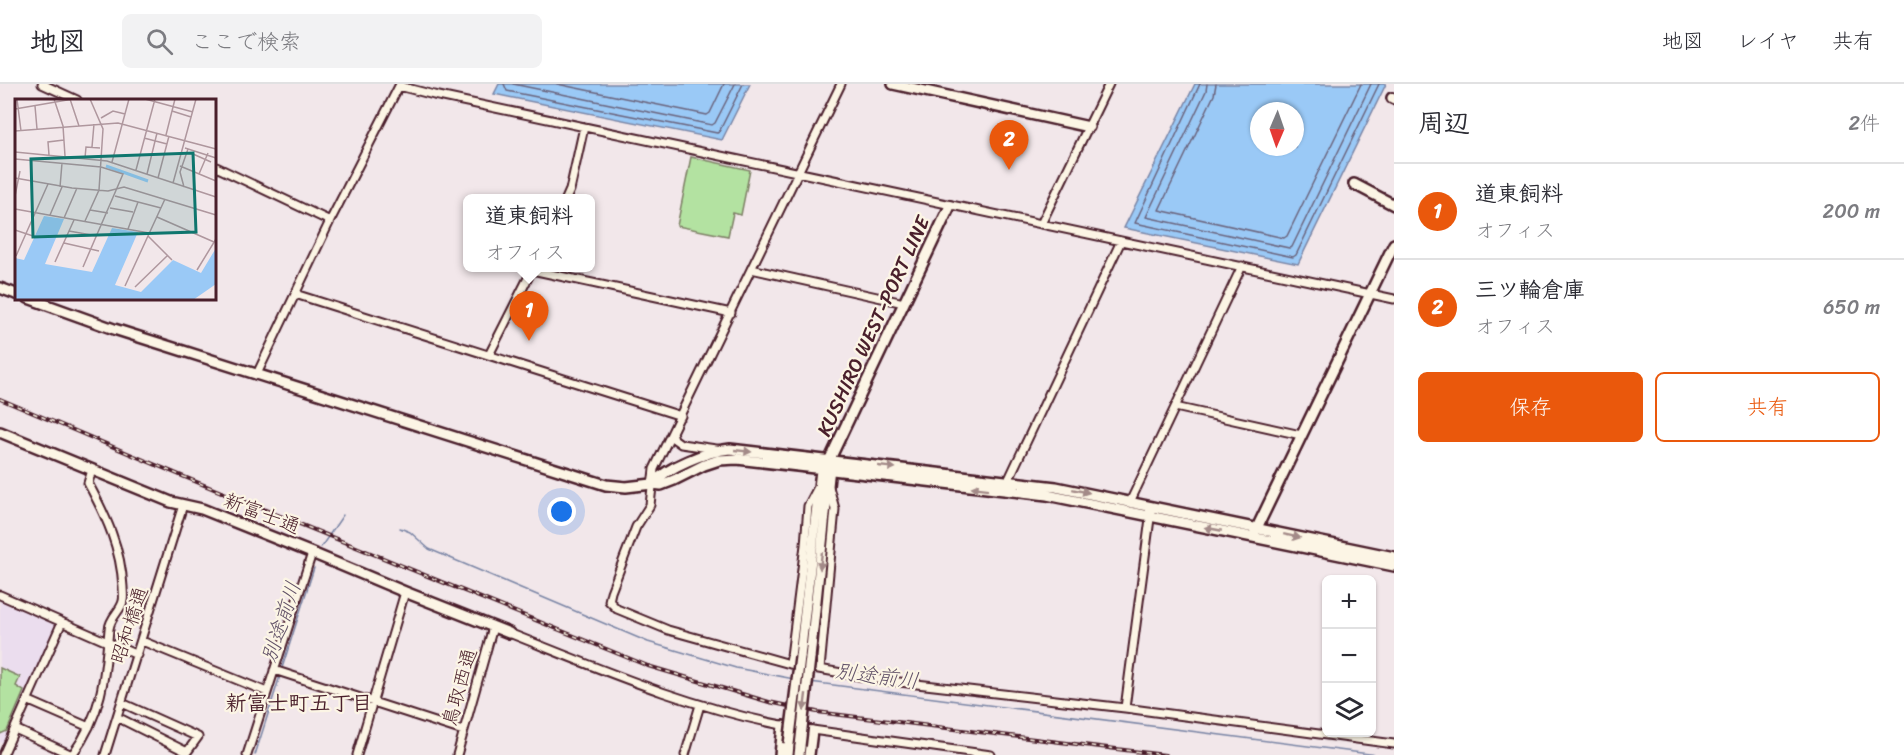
<!DOCTYPE html>
<html lang="ja">
<meta charset="utf-8">
<style>
body{margin:0;font-family:Sriracha,"Klee One",sans-serif;background:#f2f2f3;color:#2b2b33}
.controls{position:absolute;right:18px;bottom:18px;display:grid;overflow:hidden;border-radius:9px;box-shadow:0 2px 4px #0004}
.controls button{width:54px;height:54px;display:grid;place-items:center;padding:0;border:0;border-bottom:2px solid #e1e1e2;background:#fff;color:#2b2b33;font:30px sans-serif}
.compass{position:absolute;left:1250px;top:18px;width:54px;height:54px;border-radius:50%;background:#fff;box-shadow:0 2px 4px #0004;rotate:182deg}
.you{position:absolute;left:562px;top:428px;width:21px;height:21px;margin:-15px;border:4px solid #fff;border-radius:50%;background:#1a73e8;box-shadow:0 0 0 9px #1a73e833}
.badge{display:grid;place-items:center;width:39px;height:39px;border-radius:50%;background:#ea580c;color:#fff;font-size:20px;font-weight:700}
.pin{position:absolute;translate:-50% -50px;filter:drop-shadow(0 2px 3px #0008)}
.pin::after{content:'';position:absolute;top:32px;width:21px;height:18px;background:inherit;clip-path:polygon(0 0,100% 0,50% 100%)}
.popup{position:absolute;left:463px;top:110px;width:132px;height:78px;box-sizing:border-box;display:grid;place-content:center;border-radius:9px;background:#fff;filter:drop-shadow(0 2px 4px #0005);font-size:20px;white-space:nowrap;color:#7c7c81}
.popup b{font-size:22px;color:#2b2b33}
.popup::after{content:'';position:absolute;left:50%;top:100%;margin-left:-12px;border:12px solid transparent;border-top-color:#fff}
.list{margin:0;padding:0;list-style:none}
h2{display:flex;justify-content:space-between;align-items:center;height:78px;margin:0;padding:0 24px;font-size:26px}
h2 small{font-size:20px;font-weight:400;color:#7c7c81}
.list li{display:grid;grid-template-columns:39px 1fr auto;gap:18px;align-items:center;box-sizing:border-box;height:96px;padding:0 24px;border-top:2px solid #e1e1e2}
.list b{display:block;font-size:22px;white-space:nowrap}
.list p{margin:0;font-size:20px;white-space:nowrap;color:#7c7c81}
.list em{font-size:20px;font-style:normal;color:#7c7c81}
.actions{display:flex;gap:12px;padding:18px 24px}
.actions a{flex:1;padding:14px 0;border:2px solid #ea580c;border-radius:9px;text-align:center;font-size:21px;color:#ea580c}
.actions .main{background:#ea580c;color:#fff}
.icon{flex:none;width:33px;height:33px;fill:none;stroke:currentColor;stroke-width:2;stroke-linecap:round;stroke-linejoin:round}
.map{position:relative;flex:none;width:1394px;height:671px;overflow:hidden}
header{display:flex;align-items:center;gap:36px;box-sizing:border-box;height:84px;padding:0 30px;background:#fff;border-bottom:2px solid #e1e1e2}
header strong{font-size:28px}
nav{display:flex;gap:33px;margin-inline-start:auto;font-size:21px}
.search{width:420px;height:54px;background:#f2f2f3;display:flex;align-items:center;gap:15px;box-sizing:border-box;padding:0 21px;border-radius:9px;color:#7c7c81;font-size:22px}
main{display:flex}
aside{flex:1;background:#fff}
.map>svg:first-child{display:block}
</style>
<header>
<strong>地図</strong>
<div class="search"><svg class="icon" aria-label="search" viewBox="0 0 24 24"><circle cx="10" cy="10" r="6"/><path d="M15 15l6 6"/></svg>ここで検索</div>
<nav><a>地図</a><a>レイヤ</a><a>共有</a></nav>
</header>
<main>
<div class="map">
<svg width="1394" height="671" viewBox="0 0 1394 671">
<rect width="100%" height="100%" fill="#f2e7ea"/>
<filter id="ink" filterUnits="userSpaceOnUse"><feTurbulence type="fractalNoise" baseFrequency=".0167" numOctaves="2"/><feDisplacementMap in="SourceGraphic" scale="12" xChannelSelector="R" yChannelSelector="G"/><feConvolveMatrix kernelMatrix="1 2 1 2 8 2 1 2 1" color-interpolation-filters="sRGB"/></filter>
<g filter="url(#ink)">
<path fill="#ebddee" d="M0,517L58,542L4,659L0,658Z"/>
<path fill="#b3e2a1" stroke="#7e8066" stroke-width="1.5" d="M691,73L750,86L741,131L733,129L728,152L677,142Z
M0,584L20,593L16,602L24,607L7,647L0,650Z"/>
<path fill="#9ac9f6" stroke="#7a85a5" stroke-width="1.5" fill-rule="evenodd" d="M499,0H750L722,56L494,10Z
M1195,0H1386L1298,180L1124,144ZM1259,27H1295V63H1259Z"/>
<g fill="none" stroke-linecap="round" stroke-linejoin="round">
<path stroke="#6a637c" stroke-width="1.5" d="M504,0L507,7L717,49L719,48L743,0
M513,0L712,41L715,39L735,0
M557,0L707,31L710,29L724,0
M1200,0L1135,139L1293,173L1296,171L1379,0
M1207,0L1206,7L1146,133L1289,164L1292,163L1371,0
M1216,0L1214,11L1159,126L1284,154L1287,152L1361,0"/>
<path stroke="#7a85a5" stroke-width="1.5" d="M400,444L410,448L429,465L648,558L736,584L794,595
M321,463L343,431
M282,584L314,484
M810,598L1377,671
M255,671L280,592"/>
<defs>
<path id="street" d="M42,0L77,16
M841,0L654,385L650,421L636,443L611,508L609,517L617,525L668,546L790,580L882,596L1125,624L1394,660
M399,2L434,11L1394,215
M214,82L330,137
M566,115L570,106L584,43
M1041,140L1109,0
M751,185L904,219
M532,186L731,229
M295,210L681,332
M489,271L533,184
M257,290L330,137L400,0
M1175,323L1301,351
M672,348L674,355L681,360L723,366
M1007,399L1121,157
M1130,418L1242,182
M0,511L137,571
M509,549C600,585 690,624 787,642
M142,557L267,608
M790,580L805,461L808,422L817,405
M820,585L835,425L829,403
M274,586L463,647
M27,616L89,643
M1125,624L1151,427
M117,633L187,668L198,653L122,619
M798,644L991,671
M15,645L72,671C102,631 105,593 109,545C110,533 121,527 123,517C124,513 123,507 123,503C121,464 106,432 88,399L92,386
M3,671L62,538
M105,671L183,421
M247,671L312,469
M357,671L405,508
M457,671L493,543
M685,671L700,621"/>
<path id="secondary" d="M893,0L1089,43
M1392,14L1394,15
M1354,100L1394,121
M0,204L16,210
M28,214L114,245L606,401L626,403L652,400L661,401L674,396L704,381L719,376L737,375L1047,411L1394,482
M0,348L171,418L202,425L312,469L405,508L509,549
M652,400C667,383 707,367 730,365L1056,403L1394,473
M1254,450L1394,160
M800,573L821,386L829,377L950,122
M810,574L830,383
M780,671L783,642
M788,671L789,660
M799,671L800,662
M809,671L812,647"/>
</defs>
<use href="#street" stroke="#4a1f2b" stroke-width="11"/>
<use href="#secondary" stroke="#4a1f2b" stroke-width="14"/>
<use href="#street" stroke="#fcf5e5" stroke-width="7"/>
<use href="#secondary" stroke="#fcf5e5" stroke-width="9"/>
<defs>
<path id="rail" d="M0,315L182,392L648,582L769,618L817,628L1165,671"/>
</defs>
<use href="#rail" stroke="#4a1f2b" stroke-width="4"/>
<use href="#rail" stroke="#fcf5e5" stroke-width="1.5" stroke-dasharray="4.5" stroke-linecap="butt"/>
<defs>
<path id="secondary-bridge" d="M789,660L800,573
M800,662L810,574"/>
</defs>
<use href="#secondary-bridge" stroke="#4a1f2b" stroke-width="14" stroke-linecap="butt"/>
<use href="#secondary-bridge" stroke="#fcf5e5" stroke-width="9"/>
</g>
<defs><path id="oneway-solid" d="M-6-.8H1V-3.2L6.5 0L1 3.2V.8H-6Z" transform="scale(1.5)"/></defs>
<g fill="#a38a88">
<use href="#oneway-solid" transform="translate(743 367) rotate(6)"/>
<use href="#oneway-solid" transform="translate(887 383) rotate(6)"/>
<use href="#oneway-solid" transform="translate(980 404) rotate(-173)"/>
<use href="#oneway-solid" transform="translate(1081 407) rotate(12)"/>
<use href="#oneway-solid" transform="translate(1213 445) rotate(-169)"/>
<use href="#oneway-solid" transform="translate(1292 452) rotate(12)"/>
<use href="#oneway-solid" transform="translate(821 477) rotate(96)"/>
<use href="#oneway-solid" transform="translate(805 618) rotate(97)"/>
</g>
</g>
<g text-anchor="middle" stroke-width="4.5" stroke-linejoin="round" paint-order="stroke">
<g font-size="20" fill="#4a1f2b" stroke="#fcf5e5">
<text transform="translate(873 242) rotate(-65)" y="7">KUSHIRO WEST-PORT LINE</text>
<text transform="translate(262 429) rotate(21)" y="7">新富士通</text>
<text transform="translate(129 541) rotate(-72)" y="7">昭和橋通</text>
<text transform="translate(459 603) rotate(-74)" y="7">鳥取西通</text>
</g>
<g font-size="21" font-style="italic" fill="#625268" stroke="#fcf5e5">
<text transform="translate(281 538) rotate(-72)" y="7">別途前川</text>
<text transform="translate(877 592) rotate(7)" y="7">別途前川</text>
</g>
<g font-size="21" font-weight="bold" fill="#4a1f2b" stroke="#fcf5e5">
<text x="299" y="626">新富士町五丁目</text>
</g>
</g>
<g transform="translate(15 15)">
<rect width="201" height="201" fill="#f2e7ea"/>
<path d="M29,117L49,120L30,165L77,173L97,129L123,133L100,186L126,193L158,161L186,174L201,149V185L178,201H0V159L9,161Z" fill="#9ac9f6"/>
<path fill="none" stroke="#9ac9f6" stroke-width="3" d="M91,67L133,82"/>
<path fill="none" stroke="#af979e" stroke-width="1.5" d="M2,0L6,32M39,0L48,27L50,57M55,0L64,27M130,0L178,13M20,7L22,30M0,10L58,0M157,12L176,18M86,19L98,12L110,15M0,32L103,24L201,50M151,36L160,0M129,39L152,45M77,48L79,25M170,49L201,59M0,53L92,62L201,98M178,55L196,63M34,56L33,43L49,41M70,59L71,48L85,49M0,60L86,68L108,75L68,168M97,63L114,0M165,67L201,82M121,71L140,0M132,75L142,34M184,75L193,54M0,79L57,89L93,92L109,88L201,116M143,79L154,37M158,84L181,0M45,88L47,64M169,88L165,73L173,50M0,97L5,72M100,97L146,109M95,109L118,113M0,110L134,134M75,111L93,114M35,116L47,88M142,118L199,143M49,119L62,89M70,122L84,91L88,30L75,0M113,130L123,103M0,131L18,137M54,132L82,137M133,137L157,161M49,144L84,152M1,157L33,85M40,163L59,121M182,171L201,140M110,187L150,100M120,188L152,157"/>
<path fill="#0f766e" fill-opacity="0.15" stroke="#0f766e" stroke-width="3" d="M178,54L181,133L18,138L16,60Z"/>
<rect width="201" height="201" fill="none" stroke="#4a1f2b" stroke-width="3"/>
</g>
</svg>
<div class="controls">
<button>+</button>
<button>−</button>
<button><svg class="icon" aria-label="layers" viewBox="0 0 24 24"><path d="M12 4l9 5-9 5-9-5zM3 14l9 5 9-5"/></svg></button>
</div>
<svg class="compass" viewBox="-18 -18 36 36"><path d="M0-13l5 13h-10z" fill="#e53935"/><path d="M0 13l5-13h-10z" fill="#7c7c81"/></svg>
<div class="you"></div>
<div class="pin badge" style="left:529px;top:257px">1</div>
<div class="popup"><b>道東飼料</b>オフィス</div>
<div class="pin badge" style="left:1009px;top:86px">2</div>
</div>
<aside>
<h2>周辺<small>2件</small></h2>
<ul class="list">
<li><span class="badge">1</span><div><b>道東飼料</b><p>オフィス</p></div><em>200 m</em></li>
<li><span class="badge">2</span><div><b>三ツ輪倉庫</b><p>オフィス</p></div><em>650 m</em></li>
</ul>
<div class="actions"><a class="main">保存</a><a>共有</a></div>
</aside>
</main>
